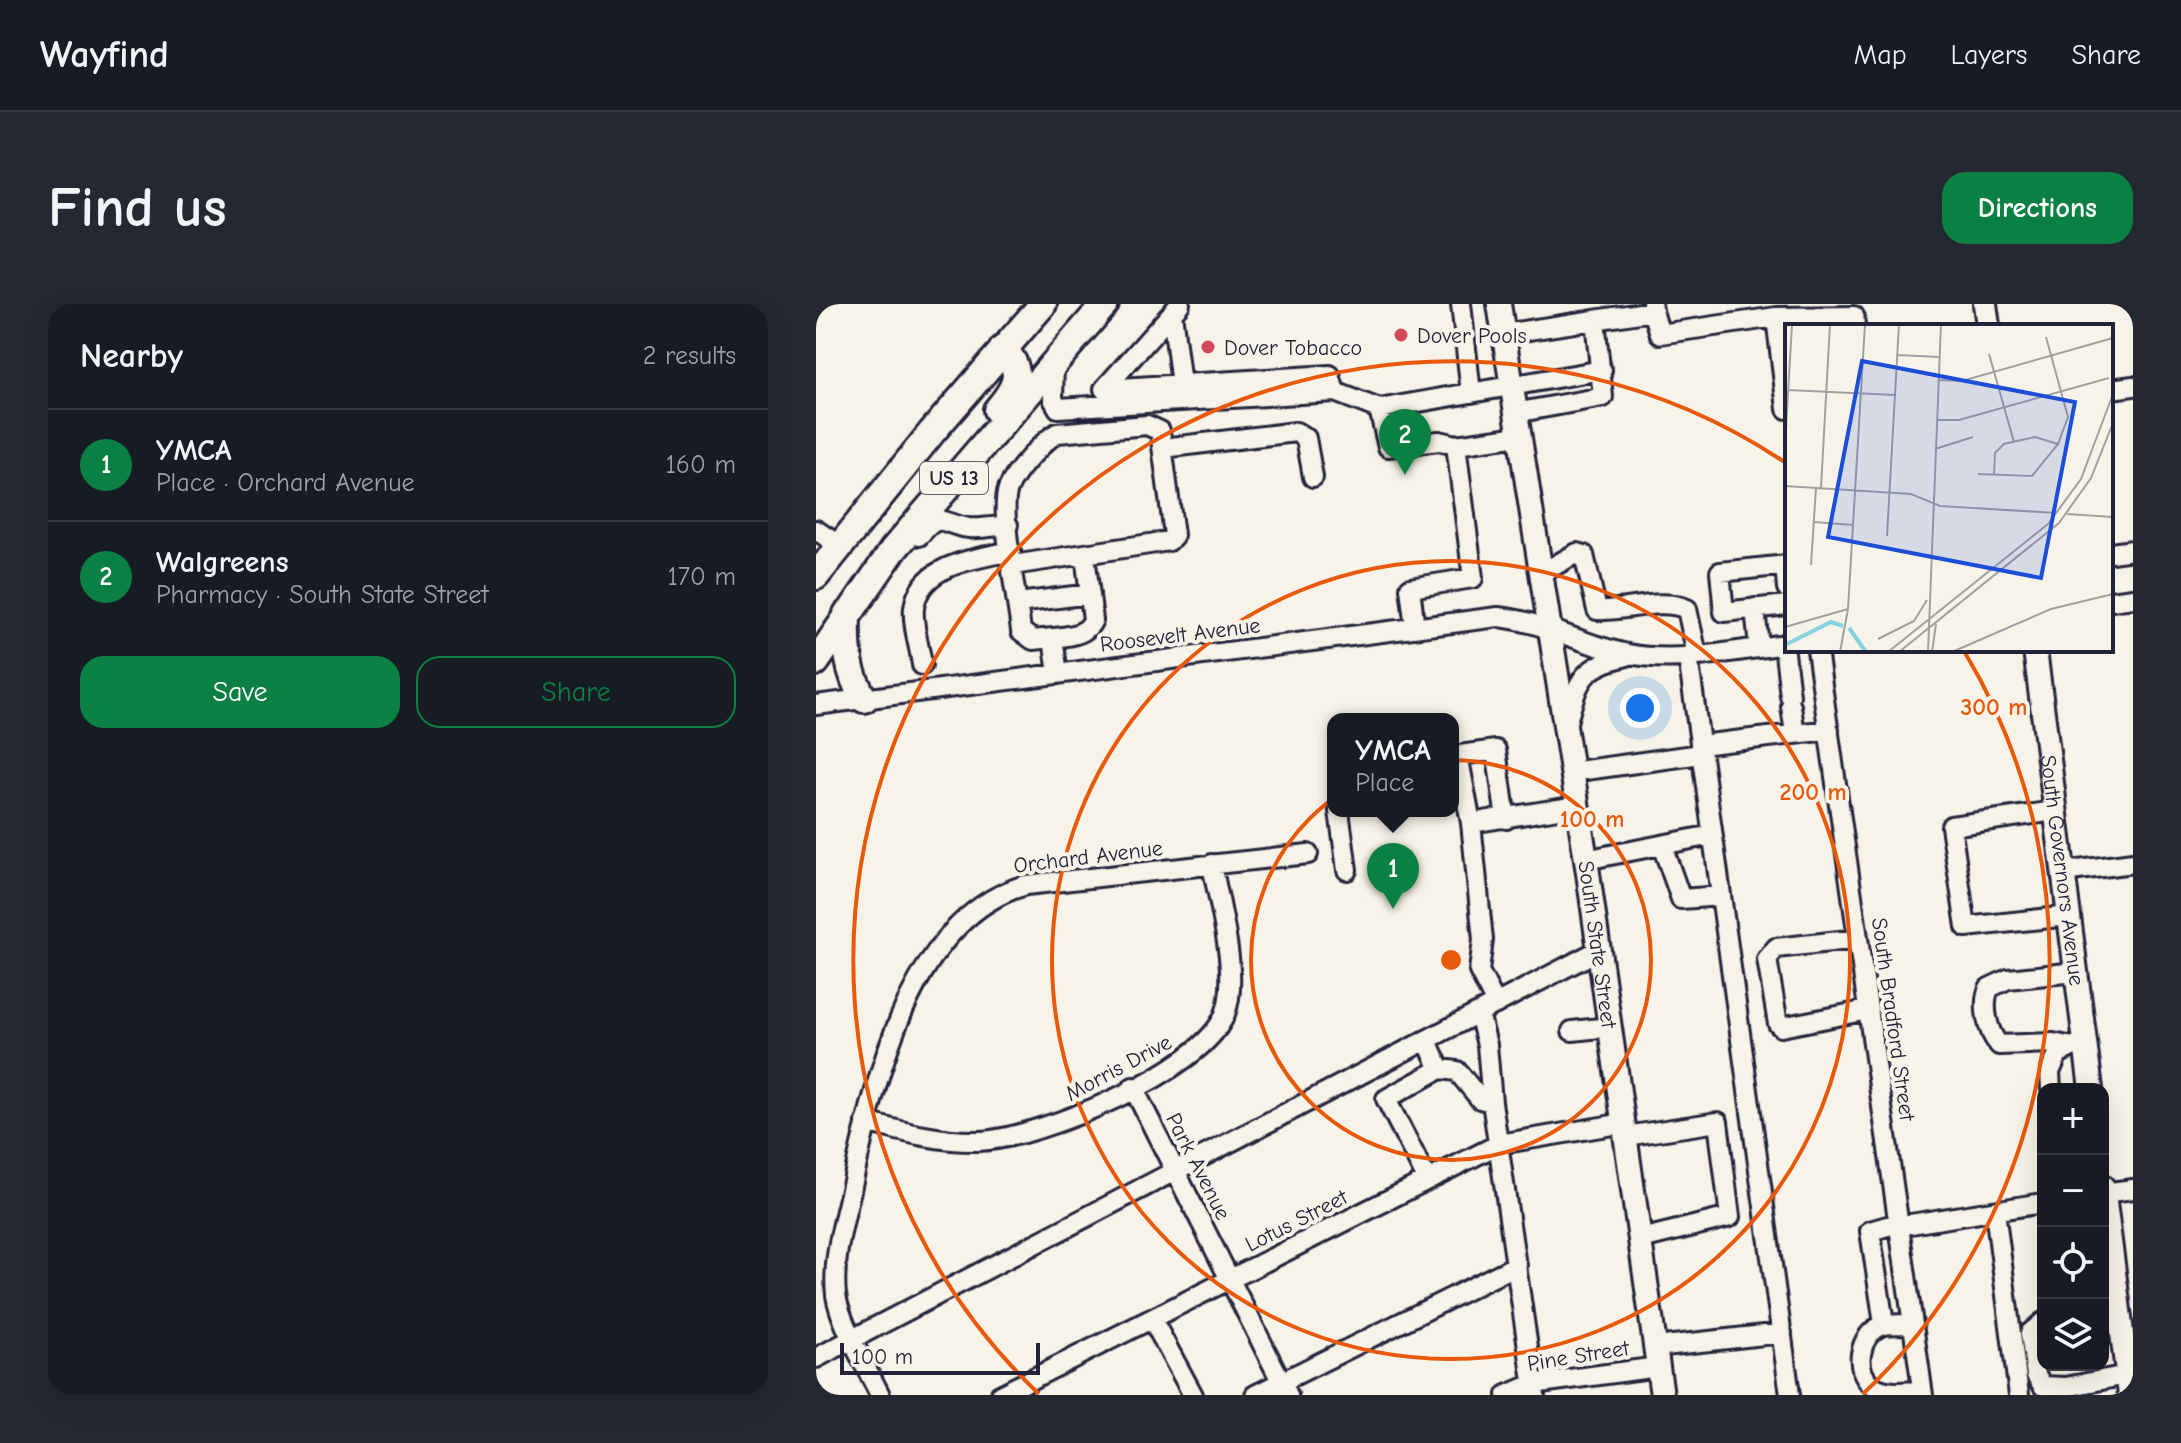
<!DOCTYPE html>
<meta charset="utf-8">
<style>
body{margin:0;font-family:"Comic Neue",sans-serif;background:#242831;color:#f1f3f6}
.controls{position:absolute;right:24px;bottom:24px;display:grid;overflow:hidden;border-radius:16px;box-shadow:0 8px 32px #0002}
.controls button{width:72px;height:72px;display:grid;place-items:center;padding:0;border:0;border-bottom:2px solid #363941;background:#171b24;color:#f1f3f6;font:40px sans-serif}
.scale{position:absolute;left:24px;bottom:20px;width:200px;box-sizing:border-box;padding-left:8px;border:4px solid #22223b;border-top:0;font-size:22px;line-height:28px;white-space:nowrap;color:#22223b;-webkit-text-stroke:6px #f7f3e8;paint-order:stroke}
.you{position:absolute;left:824px;top:404px;width:28px;height:28px;margin:-20px;border:6px solid #fff;border-radius:50%;background:#1a73e8;box-shadow:0 0 0 12px #1a73e833}
.badge{display:grid;place-items:center;width:52px;height:52px;border-radius:50%;background:#0b8043;color:#fff;font-size:26px;font-weight:700}
.pin{position:absolute;translate:-50% -66px;filter:drop-shadow(0 2px 4px #0008)}
.pin::after{content:'';position:absolute;top:42px;width:28px;height:24px;background:inherit;clip-path:polygon(0 0,100% 0,50% 100%)}
.popup{position:absolute;left:511px;top:409px;width:132px;height:104px;box-sizing:border-box;display:grid;place-content:center;border-radius:16px;background:#171b24;filter:drop-shadow(0 2px 6px #0005);font-size:26px;white-space:nowrap;color:#9ea1a6}
.popup b{font-size:30px;color:#f1f3f6}
.popup::after{content:'';position:absolute;left:50%;top:100%;margin-left:-16px;border:16px solid transparent;border-top-color:#171b24}
.list{margin:0;padding:0;list-style:none}
h2{display:flex;justify-content:space-between;align-items:center;height:104px;margin:0;padding:0 32px;font-size:34px}
h2 small{font-size:26px;font-weight:400;color:#9ea1a6}
.list li{display:grid;grid-template-columns:52px 1fr auto;gap:24px;align-items:center;box-sizing:border-box;height:112px;padding:0 32px;border-top:2px solid #363941}
.list b{display:block;font-size:30px;white-space:nowrap}
.list p{margin:0;font-size:26px;white-space:nowrap;color:#9ea1a6}
.list em{font-size:26px;font-style:normal;color:#9ea1a6}
.actions{display:flex;gap:16px;padding:24px 32px}
.actions a{flex:1;padding:18px 0;border:2px solid #0b8043;border-radius:24px;text-align:center;font-size:28px;color:#0b8043}
.actions .main{background:#0b8043;color:#fff}
.icon{flex:none;width:44px;height:44px;fill:none;stroke:currentColor;stroke-width:2;stroke-linecap:round;stroke-linejoin:round}
.map{position:relative;flex:none;width:1317px;height:1091px;overflow:hidden;border-radius:24px}
header{display:flex;align-items:center;gap:48px;box-sizing:border-box;height:112px;padding:0 40px;background:#171b24;border-bottom:2px solid #363941}
header strong{font-size:38px}
nav{display:flex;gap:44px;margin-inline-start:auto;font-size:28px}
.intro{display:flex;align-items:center;justify-content:space-between;box-sizing:border-box;height:192px;padding:0 48px}
h1{margin:0;font-size:56px}
.button{padding:20px 36px;border-radius:24px;background:#0b8043;color:#fff;font-size:28px;font-weight:700}
main{display:flex;gap:48px;padding:0 48px}
aside{flex:1;background:#171b24;border-radius:24px;box-shadow:0 8px 32px #0002}
.map>svg:first-child{display:block}
</style>
<header>
<strong>Wayfind</strong>
<nav><a>Map</a><a>Layers</a><a>Share</a></nav>
</header>
<div class="intro"><h1>Find us</h1><a class="button">Directions</a></div>
<main>
<aside>
<h2>Nearby<small>2 results</small></h2>
<ul class="list">
<li><span class="badge">1</span><div><b>YMCA</b><p>Place · Orchard Avenue</p></div><em>160 m</em></li>
<li><span class="badge">2</span><div><b>Walgreens</b><p>Pharmacy · South State Street</p></div><em>170 m</em></li>
</ul>
<div class="actions"><a class="main">Save</a><a>Share</a></div>
</aside>
<div class="map">
<svg width="1317" height="1091" viewBox="0 0 1317 1091">
<rect width="100%" height="100%" fill="#f7f3e8"/>
<filter id="ink" filterUnits="userSpaceOnUse"><feTurbulence type="fractalNoise" baseFrequency=".0125" numOctaves="2"/><feDisplacementMap in="SourceGraphic" scale="16" xChannelSelector="R" yChannelSelector="G"/><feConvolveMatrix kernelMatrix="1 2 1 2 8 2 1 2 1" color-interpolation-filters="sRGB"/></filter>
<g filter="url(#ink)">
<g fill="none" stroke-linecap="round" stroke-linejoin="round">
<defs>
<path id="minor" d="M364,0L288,85L514,71L519,88
M645,0L655,89
M837,7L844,30L960,13L971,105
M356,9L366,89
M960,13L1038,12L1039,22
M687,30L837,7L836,0
M238,58L237,95L242,104L519,88L563,105
M1295,85L1317,82
M699,109L787,93L779,16
M640,141L623,137L572,143L563,105L786,66
M347,144L480,128L490,134L497,173
M0,226L24,242
M103,232C126,205 125,221 153,224C166,225 180,222 192,221
M1295,249L1317,246
M197,261L353,237L358,231L344,127L331,121L241,129C225,139 199,168 192,185C183,208 202,298 205,327L217,336L237,334
M969,261L971,284
M971,261L904,268L908,308L971,301
M724,270L761,249L768,251L781,306C811,308 844,293 871,305L881,351
M1295,297L1317,294
M202,299L274,290
M939,304L943,343
M599,324L594,284L657,274L640,141L703,132
M968,340L974,392
M1001,346L1107,1091
M872,352L974,1091
M106,361C104,344 96,321 98,304C104,259 161,255 195,247
M242,370L237,334C252,332 270,332 277,316L269,251
M0,401L682,313C727,317 768,342 812,350C864,360 920,346 971,340
M975,402L979,430
M750,422C762,378 763,363 811,352
M884,441L1013,426
M642,451L655,519
M637,452L680,446L690,515
M755,468L885,450
M523,507L531,566
M1239,507L1135,522L1150,623L1253,612
M846,541L865,595L905,592
M769,556L896,531
M1247,568L1317,559
M1042,635L960,644L951,655L962,720L965,723L1052,706
M680,700L663,667L667,636L655,519L761,502
M663,709L671,741L676,798L719,1091
M756,727L794,723
M611,737L624,765L641,767L664,795L676,798
M1252,742L1237,739L1183,741C1171,727 1166,701 1173,684L1192,675L1260,668
M317,783L472,1091
M1235,785L1234,768L1242,750L1258,742
M50,818C87,828 125,838 163,837C222,835 388,767 409,710C424,672 403,601 396,560
M810,832L902,818L914,913L825,935
M611,875L570,795L624,765
M1287,889L1317,885
M1179,907L1203,1091
M1082,922L1227,899
M336,1015L377,1091
M1227,1018L1214,1029L1220,1071L1227,1082L1250,1083L1311,1071
M1068,1020L1054,927L1082,919
M1097,1020C1087,1021 1072,1019 1065,1022C1043,1031 1037,1066 1056,1081C1070,1091 1090,1088 1106,1086
M839,1043L966,1029
M0,1054L783,646
M64,1091C51,1064 24,1019 20,991C16,953 29,914 37,877C59,777 95,613 210,581L492,550
M184,1091L683,840L809,819
M439,1091L701,961
M691,1091L717,1080L842,1063"/>
<g id="major">
<path id="s1" d="M683,0L772,569L846,1091"/>
<path d="M1169,0L1172,22"/>
<path id="s2" d="M1219,346L1275,785"/>
<path d="M1287,883L1314,1091"/>
</g>
<path id="highway" d="M181,106C200,84 209,67 187,45
M0,272L116,128L227,0
M31,310C30,343 31,367 48,395
M0,358L77,246L289,0"/>
</defs>
<use href="#minor" stroke="#22223b" stroke-width="24"/>
<use href="#major" stroke="#22223b" stroke-width="28"/>
<use href="#highway" stroke="#22223b" stroke-width="32"/>
<use href="#minor" stroke="#f7f3e8" stroke-width="18"/>
<use href="#major" stroke="#f7f3e8" stroke-width="22"/>
<use href="#highway" stroke="#f7f3e8" stroke-width="26"/>
</g>
</g>
<g fill="none" stroke="#e8590c" stroke-width="4">
<circle cx="635" cy="656" r="200"/>
<circle cx="635" cy="656" r="399"/>
<path d="M223 1090A599 599 0 0 1 970 159M1148 347A599 599 0 0 1 1047 1090"/>
</g>
<g fill="#d1495b" stroke="#f7f3e8" stroke-width="3">
<circle cx="585" cy="31" r="8"/>
<circle cx="392" cy="43" r="8"/>
</g>
<g text-anchor="middle" stroke-width="8" stroke-linejoin="round" paint-order="stroke">
<rect fill="#f7f3e8" stroke="#62616f" stroke-width="2" x="104" y="158" width="68" height="32" rx="6"/>
<g font-size="20" font-weight="bold" fill="#22223b">
<text x="138" y="181">US 13</text>
</g>
<g font-size="22" fill="#22223b" stroke="#f7f3e8" text-anchor="start">
<text x="601" y="39">Dover Pools</text>
<text x="408" y="51">Dover Tobacco</text>
</g>
<g font-size="22" fill="#22223b" stroke="#f7f3e8">
<text transform="translate(364 330) rotate(-7)" y="8">Roosevelt Avenue</text>
<text transform="translate(272 552) rotate(-7)" y="8">Orchard Avenue</text>
<text dy="8" stroke="none"><textPath href="#s2" startOffset="222">South Governors Avenue</textPath></text>
<text dy="8" stroke="none"><textPath href="#s1" startOffset="648">South State Street</textPath></text>
<text transform="translate(1078 715) rotate(82)" y="8">South Bradford Street</text>
<text transform="translate(302 763) rotate(-28)" y="8">Morris Drive</text>
<text transform="translate(383 862) rotate(63)" y="8">Park Avenue</text>
<text transform="translate(480 916) rotate(-27)" y="8">Lotus Street</text>
<text transform="translate(762 1051) rotate(-9)" y="8">Pine Street</text>
</g>
</g>
<g transform="translate(969 20)">
<rect width="328" height="328" fill="#f7f3e8"/>
<path fill="none" stroke="#84d2e2" stroke-width="4" d="M64,304L81,328M0,321L46,298L58,302"/>
<path fill="none" stroke="#a29fa3" stroke-width="2" d="M204,30L229,118M112,31L154,33M154,56L177,57L328,14M3,66L110,71M152,96H174L324,54M0,123L7,0M150,125L188,113M193,150L247,152L273,120L283,93L261,13M209,151L210,129L219,120L250,113L273,120M0,162L126,170L155,182L272,189M36,164L45,0M282,190L328,193M29,198L68,201M102,212L114,0M26,241L31,164M0,303L63,285M93,315L129,297L142,276M55,328L63,285L80,0M103,328L263,200L296,155L328,70M114,328L274,199L306,154L328,99M143,328L156,0M147,328L151,300M167,328L266,285L328,270"/>
<path fill="#1d4ed8" fill-opacity="0.15" stroke="#1d4ed8" stroke-width="4" d="M77,37L290,78L256,254L43,213Z"/>
<rect width="328" height="328" fill="none" stroke="#22223b" stroke-width="4"/>
</g>
<circle cx="635" cy="656" r="12" fill="#e8590c" stroke="#f7f3e8" stroke-width="4"/>
<g font-size="24" text-anchor="middle" font-weight="bold" fill="#e8590c" stroke="#f7f3e8" stroke-width="8" stroke-linejoin="round" paint-order="stroke">
<text x="1178" y="411">300 m</text>
<text x="997" y="496">200 m</text>
<text x="776" y="523">100 m</text>
</g>
</svg>
<div class="controls">
<button>+</button>
<button>−</button>
<button><svg class="icon" aria-label="locate" viewBox="0 0 24 24"><circle cx="12" cy="12" r="6"/><path d="M12 2v4M12 18v4M2 12h4M18 12h4"/></svg></button>
<button><svg class="icon" aria-label="layers" viewBox="0 0 24 24"><path d="M12 4l9 5-9 5-9-5zM3 14l9 5 9-5"/></svg></button>
</div>
<div class="scale">100 m</div>
<div class="you"></div>
<div class="pin badge" style="left:577px;top:605px">1</div>
<div class="popup"><b>YMCA</b>Place</div>
<div class="pin badge" style="left:589px;top:171px">2</div>
</div>
</main>
